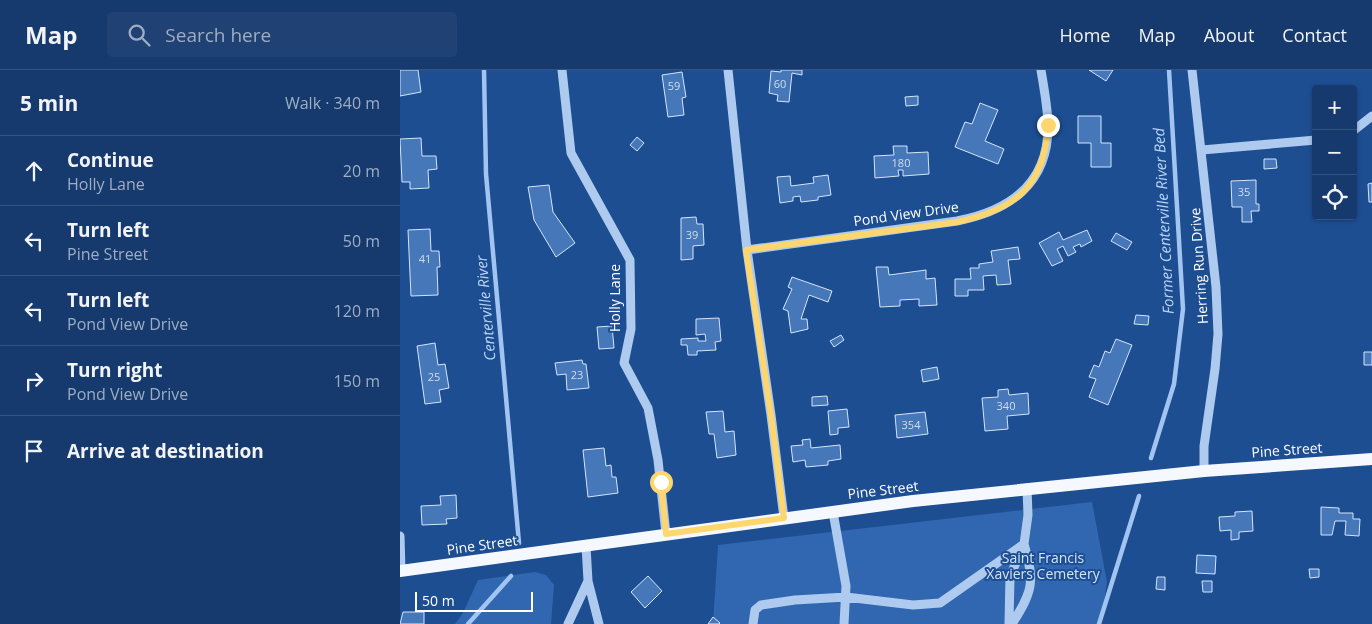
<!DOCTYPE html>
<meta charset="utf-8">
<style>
body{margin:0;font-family:"Open Sans",sans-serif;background:#1f4173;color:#f1f3f6}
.controls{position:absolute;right:15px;top:15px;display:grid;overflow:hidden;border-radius:5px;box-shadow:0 1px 4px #0004}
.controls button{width:45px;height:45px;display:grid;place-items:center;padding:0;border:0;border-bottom:1px solid #355481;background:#163a6e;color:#f1f3f6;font:25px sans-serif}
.scale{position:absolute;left:15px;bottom:12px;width:118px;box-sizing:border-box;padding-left:5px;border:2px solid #fff;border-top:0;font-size:14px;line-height:18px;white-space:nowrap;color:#fff;-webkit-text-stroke:4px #1d4e92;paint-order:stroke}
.stop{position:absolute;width:15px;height:15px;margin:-11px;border:4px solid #fdd66d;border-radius:50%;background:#fff}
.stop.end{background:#fdd66d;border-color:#fff;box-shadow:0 1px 5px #0008}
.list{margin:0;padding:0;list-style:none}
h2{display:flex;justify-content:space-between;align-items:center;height:65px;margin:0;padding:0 20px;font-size:21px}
h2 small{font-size:16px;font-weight:400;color:#9eadc2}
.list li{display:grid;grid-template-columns:32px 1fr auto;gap:15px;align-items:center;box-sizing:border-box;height:70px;padding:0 20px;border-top:1px solid #355481}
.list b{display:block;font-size:19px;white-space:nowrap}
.list p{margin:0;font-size:16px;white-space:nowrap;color:#9eadc2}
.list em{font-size:16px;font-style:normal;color:#9eadc2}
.icon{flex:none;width:28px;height:28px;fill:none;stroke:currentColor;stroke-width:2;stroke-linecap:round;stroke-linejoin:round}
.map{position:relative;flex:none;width:972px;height:554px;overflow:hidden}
header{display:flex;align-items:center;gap:30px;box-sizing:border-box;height:70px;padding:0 25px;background:#163a6e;border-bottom:1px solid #355481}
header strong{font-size:24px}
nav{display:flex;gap:28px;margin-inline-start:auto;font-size:18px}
.search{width:350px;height:45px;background:#1f4173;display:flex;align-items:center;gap:12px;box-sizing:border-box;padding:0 18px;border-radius:5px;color:#9eadc2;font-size:19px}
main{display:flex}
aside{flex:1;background:#163a6e}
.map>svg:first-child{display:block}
</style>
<header>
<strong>Map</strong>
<div class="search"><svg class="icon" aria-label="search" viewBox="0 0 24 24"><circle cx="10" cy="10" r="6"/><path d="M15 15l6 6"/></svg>Search here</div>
<nav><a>Home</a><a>Map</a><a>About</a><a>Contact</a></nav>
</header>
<main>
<aside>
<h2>5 min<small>Walk · 340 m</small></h2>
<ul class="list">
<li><svg class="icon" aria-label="ahead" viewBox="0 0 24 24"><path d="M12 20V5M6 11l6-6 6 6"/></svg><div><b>Continue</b><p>Holly Lane</p></div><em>20 m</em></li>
<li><svg class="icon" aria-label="left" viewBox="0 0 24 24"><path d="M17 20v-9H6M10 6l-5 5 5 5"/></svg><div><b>Turn left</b><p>Pine Street</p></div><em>50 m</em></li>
<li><svg class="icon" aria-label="left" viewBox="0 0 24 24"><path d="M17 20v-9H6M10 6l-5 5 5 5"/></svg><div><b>Turn left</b><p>Pond View Drive</p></div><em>120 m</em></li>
<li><svg class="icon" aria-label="right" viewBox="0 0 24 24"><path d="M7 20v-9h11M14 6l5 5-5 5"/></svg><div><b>Turn right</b><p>Pond View Drive</p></div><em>150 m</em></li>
<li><svg class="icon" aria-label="arrive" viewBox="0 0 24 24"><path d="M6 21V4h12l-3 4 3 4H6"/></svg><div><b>Arrive at destination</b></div></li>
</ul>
</aside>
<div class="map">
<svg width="972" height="554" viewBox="0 0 972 554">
<rect width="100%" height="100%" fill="#1d4e92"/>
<path fill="#3167b0" d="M692,432L707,512L701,554H313L318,475Z
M135,502L146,505L154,515L151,554H55L63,543L78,510Z"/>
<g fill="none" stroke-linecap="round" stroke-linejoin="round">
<path stroke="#a2c4f0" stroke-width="4.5" d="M84,0L86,104L119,473
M751,388L774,314L783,239L769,0
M68,554L111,506
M699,554L739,426"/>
</g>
<path fill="#4677b9" stroke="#d4e5fa" d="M0,0H18L21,22L0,26Z
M381,0H402V5L392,3L389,32L377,31L378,25L369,23L371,1L381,2Z
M689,0H713L706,11Z
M282,2L286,27L282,28L284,45L268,47L262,5Z
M518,26V35L506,36L505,27Z
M580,33L598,40L585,71L604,79L598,94L555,77L565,52L572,54Z
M678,46H701V73H711V97H691V73H678Z
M237,67L244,73L237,81L230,75Z
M21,68L22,86H36L37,99L28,100L29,118L10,119V112H2L0,69Z
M493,76H507V83L528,82L529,104L503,106V100H498L499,106L475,108L474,86L494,85Z
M864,89H876L877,98L864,99Z
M428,105L431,125L418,127V130L401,132L400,126L393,127V131L380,133L377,107L390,106L391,116L414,113L413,107Z
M856,110V134H859V141H851L852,152H842V137H832L831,111Z
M972,113V132H969L968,114Z
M149,115L153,142L175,173L156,187L134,150L128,117Z
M296,147L297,154H303L304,175L293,176V189L281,190V148Z
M30,159L31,181H39L40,197H37L38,225L11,226L8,160Z
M687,160L692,171L681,177L680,174L673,177L676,182L668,186L663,176L657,179L663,191L652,196L639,173L659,162L663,170Z
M716,163L732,172L727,180L711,171Z
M618,177L620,189L608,190L611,214L597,215L596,205L583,206L584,220H568V226H555V209H571L570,198H579V194L593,192L591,181Z
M476,197H488L489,205L526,200V209L535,208L537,235L519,236V229L500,230V236L480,237Z
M392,207L432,221L428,232L409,225L401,249H407L408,259L391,263L388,241L383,239L392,219L388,217Z
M736,245L749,246L748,255L734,254Z
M319,248L321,271L315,272L316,280L297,281V285H288L287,275H281V269L298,268V271H306L305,264L296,265V249Z
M212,256L214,278L199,279L197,257Z
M441,265L444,270L434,277L430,271Z
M716,269L732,275L708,335L689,327L696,309L689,307L694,295L699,297L705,281L710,283Z
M35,273L38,295L45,294L49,318L39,320L41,332L25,334L17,276Z
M964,282H972V295H964Z
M182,290L183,294H186L189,318L167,320L166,304L157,305L155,293Z
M537,297L539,309L523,312L521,300Z
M608,319L609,325L628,323L629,344L607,346L608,359L585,361L582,328L598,327V320Z
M427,326L428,335L412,336V327Z
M447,339L449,357L438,358V364L430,365L428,341Z
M323,341L325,362L334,361L336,385L317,388L314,364H309L306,342Z
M525,342L528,364L497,368L495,345Z
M410,369L411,378L440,375L441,389L428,391V395L406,397L405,390L393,392L391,376L403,375L402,370Z
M204,378L206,396L211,395L212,407H216L218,423L188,427L183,380Z
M56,425L57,448L46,449L47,454L22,455L21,436L41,435L40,426Z
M921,437L939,438V443H953V449H960L959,466L945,465L946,451H935L932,465H921Z
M852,441L853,461L839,462V469L831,470V460L820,461L819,447L835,446V442Z
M797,485L816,486L815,504L796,503Z
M909,499H919V507L910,508Z
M248,506L262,521L245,538L231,522Z
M757,507H765V520L756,519Z
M802,511H812V522H803Z
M3,542H24V554H0Z
M313,547L320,553L319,554H308Z"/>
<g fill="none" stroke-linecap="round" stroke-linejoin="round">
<path stroke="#aecaee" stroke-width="9" d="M162,0L171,83L230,190L231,259L224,293L248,338L258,390L266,464
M328,0L347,180L371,345L384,448
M792,0L816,217L818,264L815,299L804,376V401
M953,61L972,46
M802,80L916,70
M347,180L557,151C609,141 648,114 648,57C648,38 644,19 641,0
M433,442L446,516L444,554
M0,466L1,501
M186,476L188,511L199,554
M168,554L188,511
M353,554L355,540L361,535L395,530L446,527L513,535L540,533L624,474L628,445L627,418
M609,554L610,506L624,475
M612,554C633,521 635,512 624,474"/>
<path stroke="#f5f9ff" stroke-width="12" d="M0,501L513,431L804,401L972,389"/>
</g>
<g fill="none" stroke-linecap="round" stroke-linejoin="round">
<path stroke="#fdd66d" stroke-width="6" d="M261,412L266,464L384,448L371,345L346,180L557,152C615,140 645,116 648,55"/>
</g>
<g text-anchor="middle" stroke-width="4" stroke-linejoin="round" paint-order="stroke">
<g font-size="11" fill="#d1ddee">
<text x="380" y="18">60</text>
<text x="274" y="20">59</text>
<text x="501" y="97">180</text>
<text x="844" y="126">35</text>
<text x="292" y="169">39</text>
<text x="25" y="193">41</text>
<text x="177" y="309">23</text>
<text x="34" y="311">25</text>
<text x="606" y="340">340</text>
<text x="511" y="359">354</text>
</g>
<g font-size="14" fill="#fff" stroke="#1d4e92">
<text transform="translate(506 144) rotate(-8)" y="5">Pond View Drive</text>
<text transform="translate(799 196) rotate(-94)" y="5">Herring Run Drive</text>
<text transform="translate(215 228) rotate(-90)" y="5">Holly Lane</text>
<text transform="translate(887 380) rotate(-4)" y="5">Pine Street</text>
<text transform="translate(483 420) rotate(-7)" y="5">Pine Street</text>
<text transform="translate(82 475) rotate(-8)" y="5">Pine Street</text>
</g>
<g font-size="14" fill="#d4e5fa" stroke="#1d4e92">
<text x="643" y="493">Saint Francis<tspan x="643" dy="16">Xaviers Cemetery</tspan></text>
</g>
<g font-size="15" font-style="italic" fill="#bad4f5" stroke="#1d4e92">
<text transform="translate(764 151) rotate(-93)" y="5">Former Centerville River Bed</text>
<text transform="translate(86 238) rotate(-95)" y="5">Centerville River</text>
</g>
</g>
</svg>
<div class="controls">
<button>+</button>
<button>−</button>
<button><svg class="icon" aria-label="locate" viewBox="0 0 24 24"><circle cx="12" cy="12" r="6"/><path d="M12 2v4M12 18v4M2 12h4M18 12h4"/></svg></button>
</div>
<div class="scale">50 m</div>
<div class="stop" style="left:261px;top:412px"></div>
<div class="stop end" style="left:648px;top:55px"></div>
</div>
</main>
